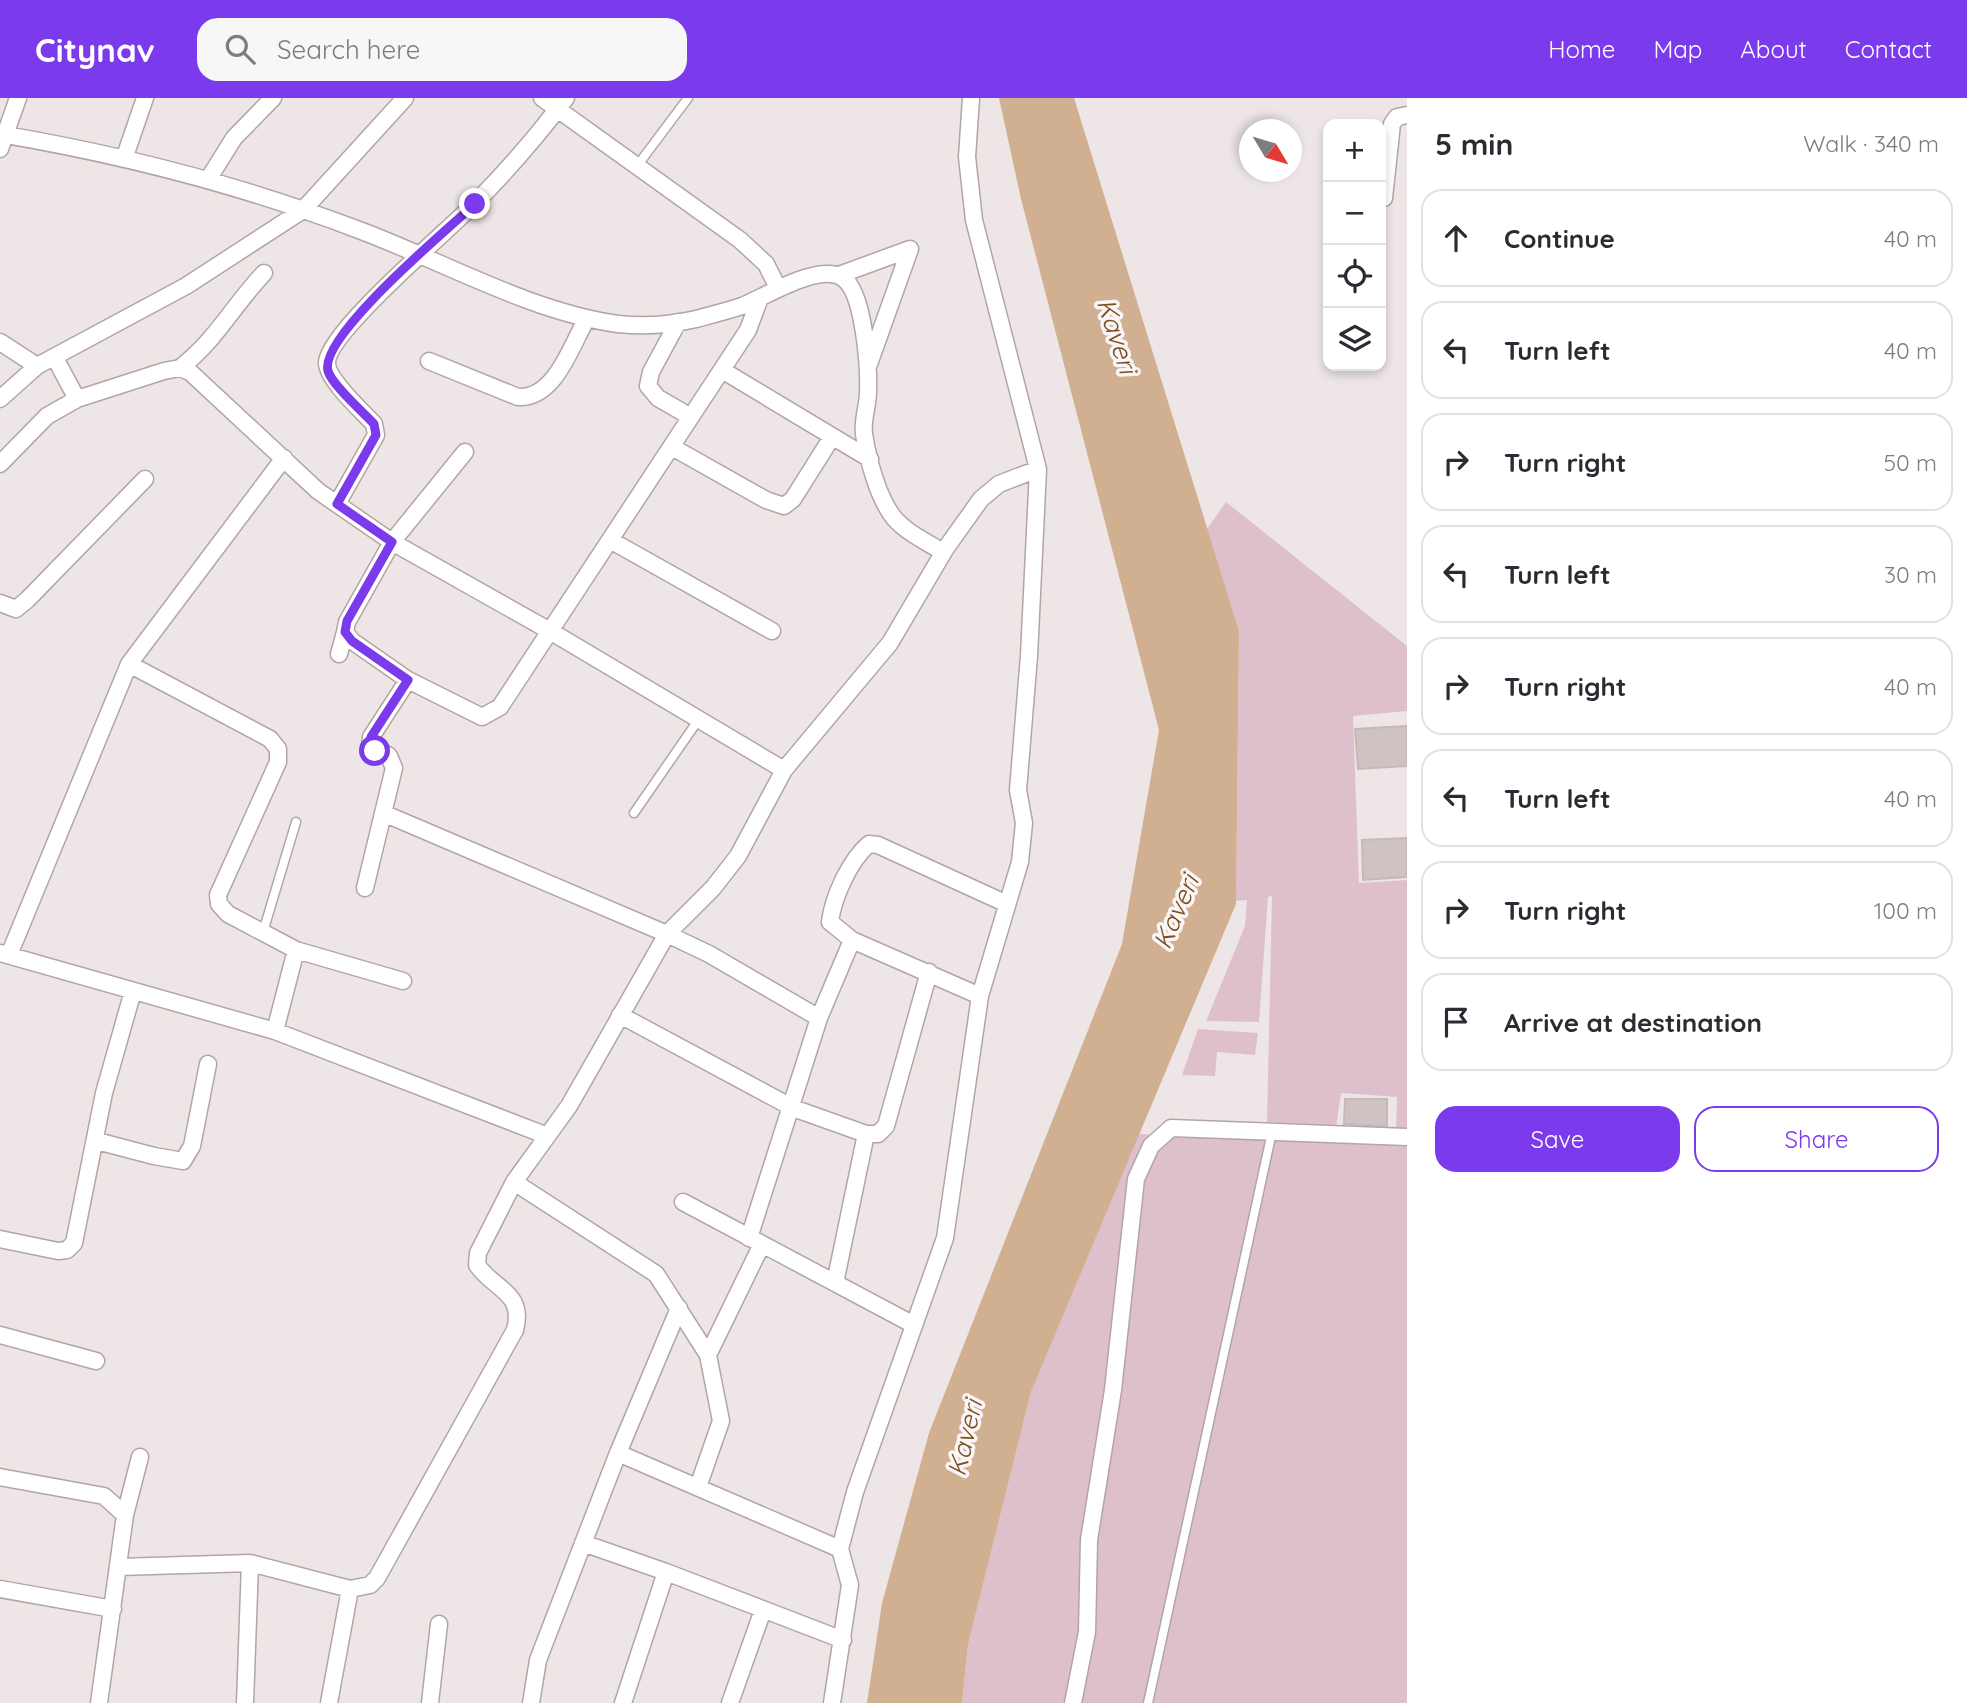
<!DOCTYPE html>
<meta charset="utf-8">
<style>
body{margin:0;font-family:Quicksand,sans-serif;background:#f7f7f7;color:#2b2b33}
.controls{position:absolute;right:21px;top:21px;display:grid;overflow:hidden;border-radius:14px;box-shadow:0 4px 10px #0003}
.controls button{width:63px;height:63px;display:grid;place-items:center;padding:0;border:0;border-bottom:2px solid #e1e1e2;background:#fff;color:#2b2b33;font:35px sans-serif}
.compass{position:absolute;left:1239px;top:21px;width:63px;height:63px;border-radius:50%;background:#fff;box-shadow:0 4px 10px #0003;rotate:128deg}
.stop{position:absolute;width:21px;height:21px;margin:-16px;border:5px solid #7c3aed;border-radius:50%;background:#fff}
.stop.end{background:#7c3aed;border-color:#fff;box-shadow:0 2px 7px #0008}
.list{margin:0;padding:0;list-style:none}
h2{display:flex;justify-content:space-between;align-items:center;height:91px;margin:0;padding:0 28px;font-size:30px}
h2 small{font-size:23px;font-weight:400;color:#7c7c81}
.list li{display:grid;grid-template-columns:46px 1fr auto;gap:21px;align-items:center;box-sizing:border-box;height:98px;margin:0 14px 14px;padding:0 14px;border:2px solid #e1e1e2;border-radius:21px}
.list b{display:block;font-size:26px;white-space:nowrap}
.list em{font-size:23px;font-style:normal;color:#7c7c81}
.actions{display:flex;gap:14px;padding:21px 28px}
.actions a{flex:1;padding:16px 0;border:2px solid #7c3aed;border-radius:21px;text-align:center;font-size:24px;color:#7c3aed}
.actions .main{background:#7c3aed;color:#fff}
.icon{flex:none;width:38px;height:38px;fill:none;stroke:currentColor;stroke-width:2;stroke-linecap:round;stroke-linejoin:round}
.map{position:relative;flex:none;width:1407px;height:1605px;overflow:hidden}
header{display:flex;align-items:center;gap:42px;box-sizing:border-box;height:98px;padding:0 35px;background:#7c3aed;color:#fff}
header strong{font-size:33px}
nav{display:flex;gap:38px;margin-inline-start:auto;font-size:24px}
.search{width:490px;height:63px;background:#f7f7f7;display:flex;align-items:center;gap:18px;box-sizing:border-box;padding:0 24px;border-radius:21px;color:#7c7c81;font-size:26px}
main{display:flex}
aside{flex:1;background:#fff}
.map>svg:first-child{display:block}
</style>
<header>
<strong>Citynav</strong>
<div class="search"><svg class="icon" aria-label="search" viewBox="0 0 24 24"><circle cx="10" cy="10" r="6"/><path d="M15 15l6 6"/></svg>Search here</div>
<nav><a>Home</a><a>Map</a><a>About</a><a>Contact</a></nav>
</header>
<main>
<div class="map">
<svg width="1407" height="1605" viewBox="0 0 1407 1605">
<rect width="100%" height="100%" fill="#eee6e6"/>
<path fill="#dec0cc" d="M1226,404L1407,548V613L1353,618L1359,785L1407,782V1031L1396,1030L1397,999L1341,995L1336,1029L1267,1024L1272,798L1268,799L1259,924L1206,923L1245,828L1247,802L1236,803L1239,533L1207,431Z
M1198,931L1258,935L1255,957L1217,954L1215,978L1182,977Z
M1139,1036L1407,1047V1605H962L968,1547L1031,1294Z"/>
<path fill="#d0b090" d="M999,0H1074L1239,533L1236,806L1031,1294L968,1547L962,1605H867L882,1505L929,1335L1122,846L1159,632L1021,101Z"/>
<path fill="#cfc2c3" stroke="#c8b8b9" stroke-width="2" d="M1407,628V668L1358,671L1355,631Z
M1407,740V779L1363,782L1362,742Z
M1345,1001H1387V1028L1344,1026Z"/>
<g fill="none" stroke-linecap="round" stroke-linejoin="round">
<defs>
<path id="service" d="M637,68L688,0
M634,715L699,621
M263,834L296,724
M1148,1605L1272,1034"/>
<path id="minor" d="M542,0L740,142L766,166L778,190
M971,0L967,59L974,122L1038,371
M0,36C124,57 241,87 359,132C442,163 531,214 618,226C645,229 670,227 696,221C711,217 727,213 742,208C765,199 819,164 843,180C864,194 869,269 868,294C868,308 862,322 864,336C868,362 878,400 894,420C907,435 927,444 943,454
M0,51L18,0
M124,61L145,0
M209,80L234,40L273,0
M1384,100L1392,26L1397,19L1407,17
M839,177L910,151L869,266
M678,224L651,274L648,288L658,300L691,319
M0,244L37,268
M55,260L77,301L164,273L180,270L190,274L318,393L392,444L550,533L784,672L738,758L713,790L667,836L569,1008L514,1084L478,1155L477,1167C494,1192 525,1194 515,1232L377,1480L370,1487L350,1491L250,1465L119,1469
M429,263L518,299C555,301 571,248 587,220
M180,270C217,241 232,209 264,175
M722,272L870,361
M0,301L37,268L186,188L303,112L405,0
M672,349L766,402L784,408L793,401L832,339
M465,354L392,444L347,524L345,534L352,543L408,582L482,619L500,609L748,232L760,200
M0,366L47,318L77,301
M337,406L376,337L374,326C362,313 326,281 327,264C329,233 449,132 475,105C508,72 538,37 566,0
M610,442L772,533
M0,505L16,511L27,502L145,381
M339,556L345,534
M129,566L270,641L278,651V664L218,797L219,806L228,816L296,852L403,883
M784,672L890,545L946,450L981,401L999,386L1038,371L1029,558L1018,692L1024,725L1020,764L980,898L945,1140L855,1394L840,1451L850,1487L832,1605
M383,715L667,836L709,856L819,920
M365,790L394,670L389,658L370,647L371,639L408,582
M0,855L275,933L545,1037
M9,857L129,566L284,360
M980,898L852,842L830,824C833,799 850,762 869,746L878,747L1007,806
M620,917L793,1010L866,1036H878L886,1028L929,874
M275,933L296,852
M97,1043L154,1058L183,1063L192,1048L208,966
M514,1084L656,1176L708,1257L721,1323L698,1389
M683,1104L914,1227
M749,1140L819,920L852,842
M0,1141L58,1153L67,1152L74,1145L104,995L133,893
M835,1185L866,1036
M0,1237L96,1263
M708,1257L762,1146
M618,1355L840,1451
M0,1379L104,1398L125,1417L99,1605
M125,1417L140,1359
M583,1445L666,1474L623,1605
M666,1474L843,1542
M0,1491L113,1511
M245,1605L250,1465
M329,1605L350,1491
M430,1605L439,1526
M531,1605L538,1562L618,1355L679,1210
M730,1605L763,1512
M1073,1605L1087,1534L1089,1442L1113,1292L1136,1081L1151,1048L1171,1030L1407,1039"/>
</defs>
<use href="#service" stroke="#b3a5a4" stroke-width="11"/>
<use href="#minor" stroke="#b3a5a4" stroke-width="19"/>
<use href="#service" stroke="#fff" stroke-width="8"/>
<use href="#minor" stroke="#fff" stroke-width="16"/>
</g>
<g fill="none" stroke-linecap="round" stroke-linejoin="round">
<path stroke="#7c3aed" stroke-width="9" d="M375,653L370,647L371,639L408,582L352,543L345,534L347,523L392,444L337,406L376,337L374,326C363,314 332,287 328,273C318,239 448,131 475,106"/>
</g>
<g text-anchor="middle" stroke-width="7" stroke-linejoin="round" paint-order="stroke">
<g font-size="26" font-style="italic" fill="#7a4e20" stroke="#faf6f7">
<text transform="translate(1117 238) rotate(72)" y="9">Kaveri</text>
<text transform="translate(1176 814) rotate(-67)" y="9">Kaveri</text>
<text transform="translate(965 1340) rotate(-77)" y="9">Kaveri</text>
</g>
</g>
</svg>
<div class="controls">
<button>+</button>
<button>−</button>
<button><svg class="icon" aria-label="locate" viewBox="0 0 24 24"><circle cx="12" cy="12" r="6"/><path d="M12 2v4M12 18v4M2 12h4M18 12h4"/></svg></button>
<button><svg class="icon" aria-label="layers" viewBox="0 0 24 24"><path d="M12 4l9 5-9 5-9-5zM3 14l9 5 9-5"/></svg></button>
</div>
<svg class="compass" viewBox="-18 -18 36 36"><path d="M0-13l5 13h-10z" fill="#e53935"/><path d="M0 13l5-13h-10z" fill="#7c7c81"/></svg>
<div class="stop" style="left:375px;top:653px"></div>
<div class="stop end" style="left:475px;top:106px"></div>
</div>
<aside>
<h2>5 min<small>Walk · 340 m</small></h2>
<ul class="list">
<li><svg class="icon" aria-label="ahead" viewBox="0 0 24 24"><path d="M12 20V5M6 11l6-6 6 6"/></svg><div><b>Continue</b></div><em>40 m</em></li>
<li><svg class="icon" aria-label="left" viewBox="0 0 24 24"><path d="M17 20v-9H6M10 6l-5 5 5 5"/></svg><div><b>Turn left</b></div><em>40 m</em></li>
<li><svg class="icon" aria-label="right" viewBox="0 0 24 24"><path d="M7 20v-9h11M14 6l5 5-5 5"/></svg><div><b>Turn right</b></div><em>50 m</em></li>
<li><svg class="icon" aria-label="left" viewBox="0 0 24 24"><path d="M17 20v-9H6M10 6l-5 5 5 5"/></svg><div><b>Turn left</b></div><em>30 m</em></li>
<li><svg class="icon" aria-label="right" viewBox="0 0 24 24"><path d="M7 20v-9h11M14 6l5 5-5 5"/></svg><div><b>Turn right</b></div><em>40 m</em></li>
<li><svg class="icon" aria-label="left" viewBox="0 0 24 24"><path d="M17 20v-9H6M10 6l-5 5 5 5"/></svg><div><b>Turn left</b></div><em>40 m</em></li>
<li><svg class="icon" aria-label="right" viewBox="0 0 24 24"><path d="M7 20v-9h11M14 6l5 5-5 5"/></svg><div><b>Turn right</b></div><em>100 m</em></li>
<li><svg class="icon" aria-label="arrive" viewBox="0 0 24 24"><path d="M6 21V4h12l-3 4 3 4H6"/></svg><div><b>Arrive at destination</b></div></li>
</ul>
<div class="actions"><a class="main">Save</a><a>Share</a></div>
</aside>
</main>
